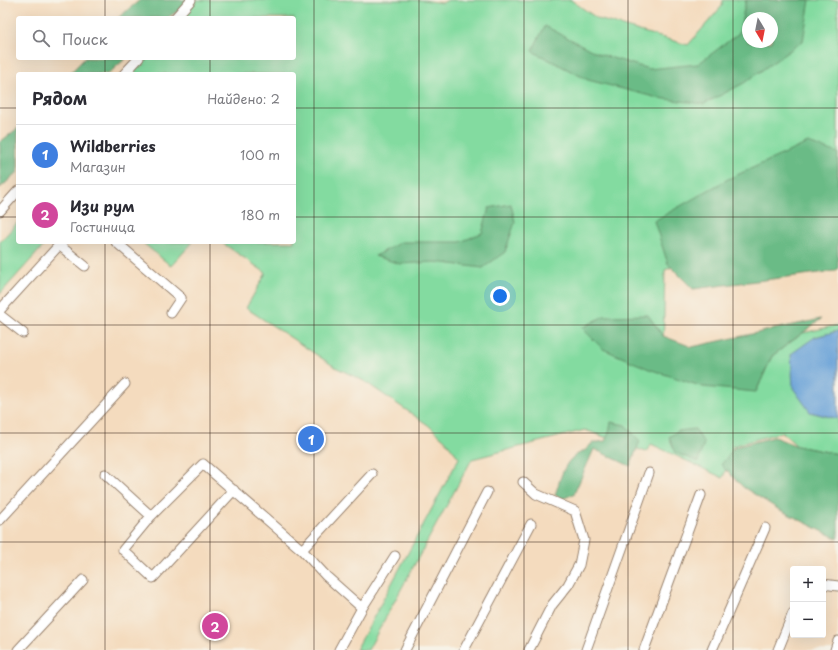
<!DOCTYPE html>
<html lang="ru">
<meta charset="utf-8">
<style>
body{margin:0;font-family:"Playpen Sans",sans-serif;background:#f7f7f7;color:#2b2b33}
.controls{position:absolute;right:12px;bottom:12px;display:grid;overflow:hidden;border-radius:4px;box-shadow:0 4px 16px #0002}
.controls button{width:36px;height:36px;display:grid;place-items:center;padding:0;border:0;border-bottom:1px solid #e1e1e2;background:#fff;color:#2b2b33;font:20px sans-serif}
.compass{position:absolute;left:742px;top:12px;width:36px;height:36px;border-radius:50%;background:#fff;box-shadow:0 4px 16px #0002;rotate:170deg}
.you{position:absolute;left:500px;top:296px;width:14px;height:14px;margin:-10px;border:3px solid #fff;border-radius:50%;background:#1a73e8;box-shadow:0 0 0 6px #1a73e833}
.badge{display:grid;place-items:center;width:26px;height:26px;border-radius:50%;background:#b5179e;color:#fff;font-size:13px;font-weight:700}
.pin{position:absolute;translate:-50% -50%;border:2px solid #fff;box-shadow:0 1px 4px #0006}
.list{margin:0;padding:0;list-style:none}
h2{display:flex;justify-content:space-between;align-items:center;height:52px;margin:0;padding:0 16px;font-size:17px}
h2 small{font-size:13px;font-weight:400;color:#7c7c81}
.list li{display:grid;grid-template-columns:26px 1fr auto;gap:12px;align-items:center;box-sizing:border-box;height:60px;padding:0 16px;border-top:1px solid #e1e1e2}
.list b{display:block;font-size:15px;white-space:nowrap}
.list p{margin:0;font-size:13px;white-space:nowrap;color:#7c7c81}
.list em{font-size:13px;font-style:normal;color:#7c7c81}
.icon{flex:none;width:22px;height:22px;fill:none;stroke:currentColor;stroke-width:2;stroke-linecap:round;stroke-linejoin:round}
.map{position:relative;flex:none;width:838px;height:650px;overflow:hidden}
.search{position:absolute;background:#fff;box-shadow:0 4px 16px #0002;left:16px;top:16px;width:280px;height:44px;display:flex;align-items:center;gap:10px;box-sizing:border-box;padding:0 14px;border-radius:4px;color:#7c7c81;font-size:15px}
.panel{position:absolute;background:#fff;box-shadow:0 4px 16px #0002;left:16px;top:72px;width:280px;height:172px;border-radius:4px}
.map>svg:first-child{display:block}
</style>
<div class="map">
<svg width="838" height="650" viewBox="0 0 838 650">
<rect width="100%" height="100%" fill="#f7f3e8"/>
<filter id="ink" filterUnits="userSpaceOnUse"><feTurbulence type="fractalNoise" baseFrequency=".025" numOctaves="2"/><feDisplacementMap in="SourceGraphic" scale="8" xChannelSelector="R" yChannelSelector="G"/><feConvolveMatrix kernelMatrix="1 2 1 2 8 2 1 2 1" color-interpolation-filters="sRGB"/></filter>
<filter id="wash" filterUnits="userSpaceOnUse"><feTurbulence type="fractalNoise" baseFrequency=".012" numOctaves="4" result="noise"/><feDisplacementMap in="SourceGraphic" scale="16" xChannelSelector="R" yChannelSelector="G"/><feGaussianBlur stdDeviation="0.9" result="paint"/><feColorMatrix in="noise" values="0 0 0 0 0 0 0 0 0 0 0 0 0 0 0 0 0 1.4 0 .05"/><feComposite in="paint" operator="in"/></filter>
<g filter="url(#wash)">
<rect width="100%" height="100%" fill="#f4dbbe"/>
<path fill="#83dba0" stroke="#5f825f" fill-rule="evenodd" d="M190,0H424L442,3L448,0H571L598,19L688,45L722,6L723,0H838V199L665,270L663,354L757,390L772,356L803,333L838,325V331L815,337L810,412L838,419V454L797,446L782,432L733,446L723,478L651,444L646,452L585,430L472,459L368,650H356L459,458L445,440L428,425L364,381L335,367L246,308L266,273L221,242H294V74H129L140,58H294V18H172ZM748,18H772V42H748Z
M18,222V242H47L0,294V242Z
M142,242H193L171,266Z"/>
<path fill="#6abb86" stroke="#527252" fill-rule="evenodd" d="M140,0H194L167,18H118Z
M746,0H810L803,41L744,83L704,104L658,98L588,80L532,51L545,26L599,54L649,69L698,64L739,33ZM748,18H772V42H748Z
M85,58H126L108,74H69Z
M18,128V172L0,188V142Z
M808,143L838,153V268L835,271L693,289L668,264L654,221L728,179Z
M511,204L515,222L505,252L483,268L435,262L400,264L375,256L401,242H460L482,233L489,208Z
M648,315L663,336L692,347L821,319L772,356L756,392L703,387L649,369L603,349L582,328L604,316Z
M611,422L625,425L640,441L630,466L594,449L574,494L562,499L555,495C559,484 562,467 572,458C579,452 585,453 592,443L605,441L609,433Z
M695,429L704,443L698,462L676,453L669,437L678,431Z
M774,437L797,446L838,454V539L778,509L743,487L721,465L735,447Z"/>
<path fill="#69a2d8" stroke="#52667b" d="M838,331V419L810,412L793,388L791,354L815,337Z"/>
</g>
<g filter="url(#ink)">
<g fill="none" stroke-linecap="round" stroke-linejoin="round">
<defs>
<path id="lane" d="M175,18L191,0
M124,74L139,58
M0,211L18,191
M116,242L181,298L171,313
M59,245L85,266
M0,310L62,242
M0,315L23,333
M105,474L151,516L203,464L302,550L326,576L362,608L339,650
M523,482L536,494L575,511L584,540L579,565L568,585L552,605L529,650
M151,516L123,550L153,578L234,490
M0,520L125,384
M302,550L372,474
M823,584L838,586
M362,608L395,556
M18,650L83,580
M405,650L487,492
M464,650L531,524
M586,650L649,473
M644,650L701,495
M712,650L765,528
M778,650L793,613
M835,650L838,641"/>
</defs>
<use href="#lane" stroke="#98826e" stroke-width="11"/>
<use href="#lane" stroke="#fff" stroke-width="9"/>
</g>
</g>
<path fill="none" stroke="#3b2a1e" stroke-width="1" stroke-opacity="0.55" d="M105,0V18M210,0V18M314,0V650M419,0V650M524,0V650M628,0V650M733,0V650M105,58V74M210,58V74M0,108H18M294,108H838M0,217H18M294,217H838M105,242V650M210,242V650M0,325H838M0,433H838M0,542H838"/>
</svg>
<div class="controls">
<button>+</button>
<button>−</button>
</div>
<svg class="compass" viewBox="-18 -18 36 36"><path d="M0-13l5 13h-10z" fill="#e53935"/><path d="M0 13l5-13h-10z" fill="#7c7c81"/></svg>
<div class="you"></div>
<div class="pin badge" style="left:311px;top:439px;background:#3f7fe0">1</div>
<div class="pin badge" style="left:215px;top:626px;background:#d1479c">2</div>
<div class="search"><svg class="icon" aria-label="search" viewBox="0 0 24 24"><circle cx="10" cy="10" r="6"/><path d="M15 15l6 6"/></svg>Поиск</div>
<section class="panel">
<h2>Рядом<small>Найдено: 2</small></h2>
<ul class="list">
<li><span class="badge" style="background:#3f7fe0">1</span><div><b>Wildberries</b><p>Магазин</p></div><em>100 m</em></li>
<li><span class="badge" style="background:#d1479c">2</span><div><b>Изи рум</b><p>Гостиница</p></div><em>180 m</em></li>
</ul>
</section>
</div>
